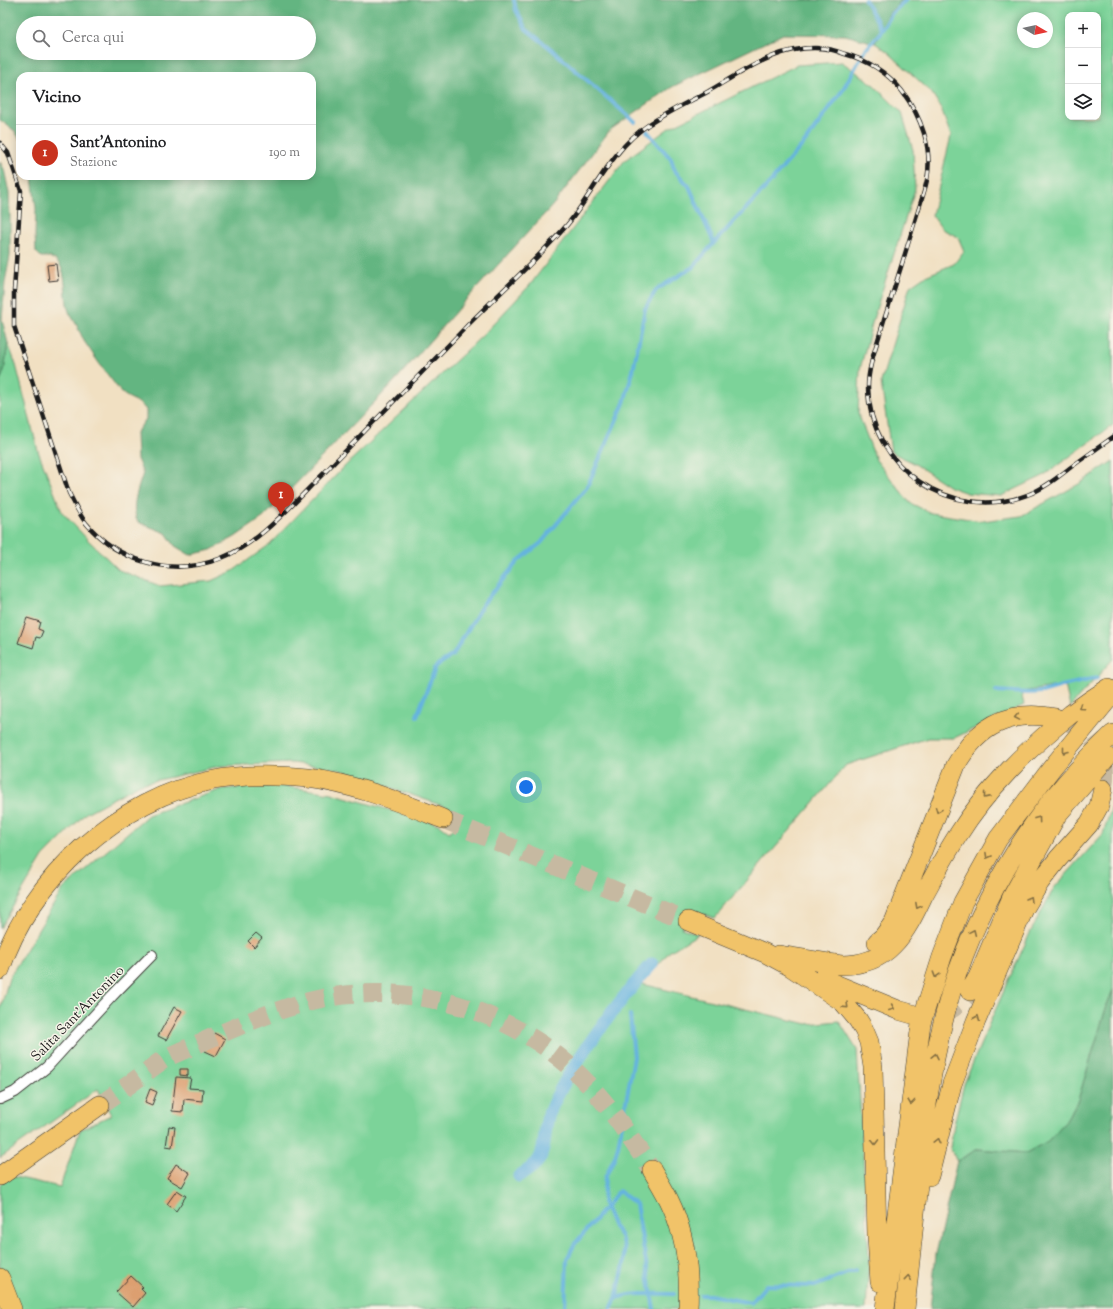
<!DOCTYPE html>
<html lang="it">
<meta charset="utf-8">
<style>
body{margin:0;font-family:"Sorts Mill Goudy",serif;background:#f6f6f6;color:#202124}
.controls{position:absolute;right:12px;top:12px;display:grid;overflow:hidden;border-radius:8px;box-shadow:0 2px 10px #0003}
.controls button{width:36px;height:36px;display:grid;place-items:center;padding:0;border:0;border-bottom:1px solid #e0e0e0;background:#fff;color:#202124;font:20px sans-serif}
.compass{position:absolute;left:1017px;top:12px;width:36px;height:36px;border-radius:50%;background:#fff;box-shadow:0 2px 10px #0003;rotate:99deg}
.you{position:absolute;left:526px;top:787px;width:14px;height:14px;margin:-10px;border:3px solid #fff;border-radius:50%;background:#1a73e8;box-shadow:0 0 0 6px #1a73e833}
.badge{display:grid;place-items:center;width:26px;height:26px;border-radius:50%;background:#c8321e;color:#fff;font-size:13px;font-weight:700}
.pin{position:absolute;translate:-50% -33px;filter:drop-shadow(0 1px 2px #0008)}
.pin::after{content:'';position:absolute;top:21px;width:14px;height:12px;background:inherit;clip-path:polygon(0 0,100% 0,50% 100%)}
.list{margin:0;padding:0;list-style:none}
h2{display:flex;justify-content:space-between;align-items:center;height:52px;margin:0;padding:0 16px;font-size:17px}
h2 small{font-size:13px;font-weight:400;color:#757577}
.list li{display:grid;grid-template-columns:26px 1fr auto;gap:12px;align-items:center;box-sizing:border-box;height:56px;padding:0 16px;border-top:1px solid #e0e0e0}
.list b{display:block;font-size:15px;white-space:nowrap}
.list p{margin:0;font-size:13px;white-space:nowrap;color:#757577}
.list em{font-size:13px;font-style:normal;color:#757577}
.icon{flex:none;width:22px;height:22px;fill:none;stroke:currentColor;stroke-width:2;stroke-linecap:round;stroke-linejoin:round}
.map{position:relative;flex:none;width:1113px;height:1309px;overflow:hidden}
.search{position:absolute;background:#fff;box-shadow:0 2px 10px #0003;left:16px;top:16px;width:300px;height:44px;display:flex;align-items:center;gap:10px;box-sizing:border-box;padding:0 14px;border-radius:22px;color:#757577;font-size:15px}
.panel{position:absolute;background:#fff;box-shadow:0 2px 10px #0003;left:16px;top:72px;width:300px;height:108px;border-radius:12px}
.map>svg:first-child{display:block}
</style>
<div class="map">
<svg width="1113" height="1309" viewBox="0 0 1113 1309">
<rect width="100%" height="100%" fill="#f7f3e8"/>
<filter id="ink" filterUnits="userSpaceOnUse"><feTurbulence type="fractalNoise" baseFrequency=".025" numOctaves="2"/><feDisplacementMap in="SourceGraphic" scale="8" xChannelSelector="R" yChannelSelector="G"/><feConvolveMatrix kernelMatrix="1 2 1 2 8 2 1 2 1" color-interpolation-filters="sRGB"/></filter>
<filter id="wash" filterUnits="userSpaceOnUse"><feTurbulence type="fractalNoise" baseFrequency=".012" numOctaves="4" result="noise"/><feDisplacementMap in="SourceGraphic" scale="16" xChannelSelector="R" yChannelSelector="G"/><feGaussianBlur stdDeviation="0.9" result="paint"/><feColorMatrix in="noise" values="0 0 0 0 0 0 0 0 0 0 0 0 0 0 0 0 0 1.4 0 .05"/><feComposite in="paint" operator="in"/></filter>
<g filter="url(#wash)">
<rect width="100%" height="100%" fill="#f1e0c2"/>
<path fill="#7bd399" stroke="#4c785a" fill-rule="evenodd" d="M902,0H1113V425L1043,476L1001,496L967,493L950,487L912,462L891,452L881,382L910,286L923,277L954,264L964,251L958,237L942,229L932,215L951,136L940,106L931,92L887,51L875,43L890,11ZM1068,15H1098V117H1068ZM1023,18H1047V42H1023Z
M842,62L873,84L902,113L913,150L915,189L874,316L860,369L858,413L876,460L910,503L931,513L982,521L1021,516L1079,484L1113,461V659L1070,707L1065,685L1021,692L1024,705L954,738H928L846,765L715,918L690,909L682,928L698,934L669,952L642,984L807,1024L839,1021L857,1050L869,1259L866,1309H0V1184L10,1176L60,1187L80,1130L111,1115L98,1089L0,1158V1011L9,978L63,889L148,815L222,789L276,785L331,793L438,824L449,832L456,827L458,819L452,809L337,769L293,763L220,766L140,784L86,813L43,857L0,928V381L4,371L8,343L16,365L38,451L62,512L88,540L119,570L160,586L211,581L233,571L269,545L344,467L483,335L530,285L625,160L669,128L797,65Z
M1113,803V990L1107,1005L1078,1100L1066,1121L1048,1141L1026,1153L978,1149L957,1161L950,1148L954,1124L964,1084L989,1024L1030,933L1054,888L1103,834Z"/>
<path fill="#64b581" stroke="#40684e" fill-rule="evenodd" d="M0,0H902L890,12L875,43L845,35L783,34L672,87L610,130L553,205L464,302L394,382L264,517L235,537L211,550L190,555L175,546L166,533L138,522C130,506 138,490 143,473L137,459L136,433L146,419V410C139,400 130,400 122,393C118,389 114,383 111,379C101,367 93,354 84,341C82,337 80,332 78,328C76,323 73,319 70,314C61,296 73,254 41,257L36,252L35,235L36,209L32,176H312V76H20V140L15,131L0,120ZM23,23H309V53H23Z
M0,162L4,169L9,193L10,217V256L5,282L2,320L8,343L4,371L0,381Z
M1113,990V1309H930L936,1254L957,1161L978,1149L1026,1153L1048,1141L1066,1121L1078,1100L1107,1005Z"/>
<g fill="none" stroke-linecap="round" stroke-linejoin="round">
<path stroke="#65b3df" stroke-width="4" d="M514,0L516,10L526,29L550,48L635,122
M865,0L882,30
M647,131L671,159L675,171L689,186L714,243
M996,691L1028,693L1042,692L1062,686L1097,678
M417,716L436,666L453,655L483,604L518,561L541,543L587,487L624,403L633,371L645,309L656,290L693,267L714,243L767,186L805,142L842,91L864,52L882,30L892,13L906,0
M701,1295H710L751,1303L766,1285L815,1286L855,1270
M616,1298C635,1292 655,1294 674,1294
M565,1309L567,1259L574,1245L619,1191L636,1204L654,1309
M611,1309L616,1298L624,1265V1248L621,1236L614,1227L603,1202L605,1178L615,1156L618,1146L634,1057L630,1015"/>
<path stroke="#65b3df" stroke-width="13" d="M519,1176C539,1164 543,1159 545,1135C546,1129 546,1123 548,1117C553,1100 564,1083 573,1068C597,1031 623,996 652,964"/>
</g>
<g id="blocks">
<path fill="#dc9f6f" d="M56,264L58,280L49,281L47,265Z
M27,618L40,622L38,629L43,631L40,638L36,637L33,648L18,643Z
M256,933L262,938L254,947L248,941Z
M174,1007L182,1011L166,1040L158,1036Z
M214,1033L225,1039L216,1056L205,1051Z
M180,1069H188V1076L180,1075Z
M176,1077L191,1078L189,1088L203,1089L202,1101L184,1099L183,1112L172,1111Z
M150,1089L157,1092L152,1105L145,1102Z
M169,1126L175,1127L172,1147L166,1146Z
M176,1164L190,1173L182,1187L167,1178Z
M177,1190L186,1196L176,1211L167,1204Z
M131,1276L143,1287L141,1289L145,1293L133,1307L116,1292Z"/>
</g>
</g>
<g filter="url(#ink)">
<use href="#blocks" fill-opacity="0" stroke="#3c3935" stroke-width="1"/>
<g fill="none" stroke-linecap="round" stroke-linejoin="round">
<path stroke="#c6b9a1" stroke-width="19" stroke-dasharray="19 10" stroke-linecap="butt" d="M1069,722C1098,733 1109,760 1103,789
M443,819L688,921
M912,1014C936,1020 956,1011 970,991
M100,1105C115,1095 130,1084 145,1073C152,1068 159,1062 166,1058C180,1051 196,1045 211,1038C245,1023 287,1005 324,998C419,981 522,1013 588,1084C613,1110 632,1141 652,1170"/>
<defs>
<path id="minor" d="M0,1099L15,1092L47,1067L112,996L152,955"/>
<path id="motorway" d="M688,921L765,953L791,967L843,1002L858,1020L864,1030L869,1042L873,1067L877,1237L880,1282
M877,942L883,937L894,922L956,765C978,725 1011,709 1056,718
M778,955L841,965C861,965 879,960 893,945C906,932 915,913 923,896C934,876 945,855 958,835C986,790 1029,747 1071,714C1083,705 1096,696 1109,688
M0,970C30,878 119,798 214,780C244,774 277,775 308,778C355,784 399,802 443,819
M823,979L898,1010L912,1014
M970,991L978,977L1012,897L1057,815L1107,757
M652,1170C658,1180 664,1190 669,1200C685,1233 690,1272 688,1309
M0,1176L100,1105
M929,1176L952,1084L976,1021L1024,909L1040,882L1058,859L1089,824L1099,806L1103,789
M0,1278L12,1309
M885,1309L921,1023L942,957L963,902L998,839L1051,769L1113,693
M905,1309L925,1117C931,1075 939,1033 951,992C973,922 1008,856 1053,798C1072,775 1092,754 1113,734"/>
</defs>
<use href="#minor" stroke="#3c3935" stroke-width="12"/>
<use href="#motorway" stroke="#3c3935" stroke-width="20"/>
<use href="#minor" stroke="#fff" stroke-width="10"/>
<use href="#motorway" stroke="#f1c369" stroke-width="19"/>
<defs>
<path id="rail" d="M0,143L8,153L21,191L14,291V326L69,493C74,503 79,514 86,523C118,562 171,577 219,559C260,544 294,502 325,472C371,425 417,377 464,329C498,294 535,262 567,225C594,192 612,149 648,125C667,112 689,102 709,91C745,70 783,42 828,49C834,50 839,52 845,54C867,60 888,73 902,91C921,116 933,148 927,180C924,194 919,207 915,221C905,254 895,287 884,320C878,342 868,365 868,387C869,468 952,523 1027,495C1043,489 1057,478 1071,467C1085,457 1099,447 1113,437"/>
</defs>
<use href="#rail" stroke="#1c1c1c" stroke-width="4.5"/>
<use href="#rail" stroke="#f7f3e8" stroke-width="3" stroke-dasharray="9" stroke-linecap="butt"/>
</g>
<defs><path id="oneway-chevron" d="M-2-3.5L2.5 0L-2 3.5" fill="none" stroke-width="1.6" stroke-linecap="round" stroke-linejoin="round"/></defs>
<g stroke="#867042">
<use href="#oneway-chevron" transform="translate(1081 707) rotate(145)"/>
<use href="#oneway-chevron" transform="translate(1017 717) rotate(170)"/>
<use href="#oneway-chevron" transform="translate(1065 751) rotate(128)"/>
<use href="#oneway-chevron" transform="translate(986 796) rotate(130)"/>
<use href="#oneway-chevron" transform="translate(938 810) rotate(112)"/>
<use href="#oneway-chevron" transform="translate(1038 819) rotate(-54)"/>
<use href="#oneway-chevron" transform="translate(988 856) rotate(119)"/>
<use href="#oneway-chevron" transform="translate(1030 899) rotate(-59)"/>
<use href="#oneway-chevron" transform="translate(918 906) rotate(118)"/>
<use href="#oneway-chevron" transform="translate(973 932) rotate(-66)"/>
<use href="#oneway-chevron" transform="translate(936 975) rotate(107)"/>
<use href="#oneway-chevron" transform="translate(846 1006) rotate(44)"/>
<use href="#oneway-chevron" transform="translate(892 1008) rotate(23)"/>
<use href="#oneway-chevron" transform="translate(977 1018) rotate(-67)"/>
<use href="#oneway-chevron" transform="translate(935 1056) rotate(-78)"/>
<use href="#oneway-chevron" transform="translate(911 1102) rotate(97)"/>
<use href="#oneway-chevron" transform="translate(937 1141) rotate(-76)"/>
<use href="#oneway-chevron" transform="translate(875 1142) rotate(89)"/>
<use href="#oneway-chevron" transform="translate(908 1278) rotate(-84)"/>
</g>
</g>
<g text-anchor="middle" stroke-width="3" stroke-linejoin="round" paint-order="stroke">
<g font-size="14" fill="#1c1c1c" stroke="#f7f3e8">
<text transform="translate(77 1013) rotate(-46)" y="5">Salita Sant'Antonino</text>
</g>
</g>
</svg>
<div class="controls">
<button>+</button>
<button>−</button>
<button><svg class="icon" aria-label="layers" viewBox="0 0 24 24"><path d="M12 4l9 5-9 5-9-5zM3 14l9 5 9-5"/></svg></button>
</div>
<svg class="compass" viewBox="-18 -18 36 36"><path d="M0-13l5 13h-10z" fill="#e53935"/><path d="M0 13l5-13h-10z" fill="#757577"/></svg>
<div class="you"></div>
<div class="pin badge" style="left:281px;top:515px">1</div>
<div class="search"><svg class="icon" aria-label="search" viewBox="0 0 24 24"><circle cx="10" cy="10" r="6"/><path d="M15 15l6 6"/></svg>Cerca qui</div>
<section class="panel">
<h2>Vicino<small></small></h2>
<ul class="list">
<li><span class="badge">1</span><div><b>Sant'Antonino</b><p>Stazione</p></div><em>190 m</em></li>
</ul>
</section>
</div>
